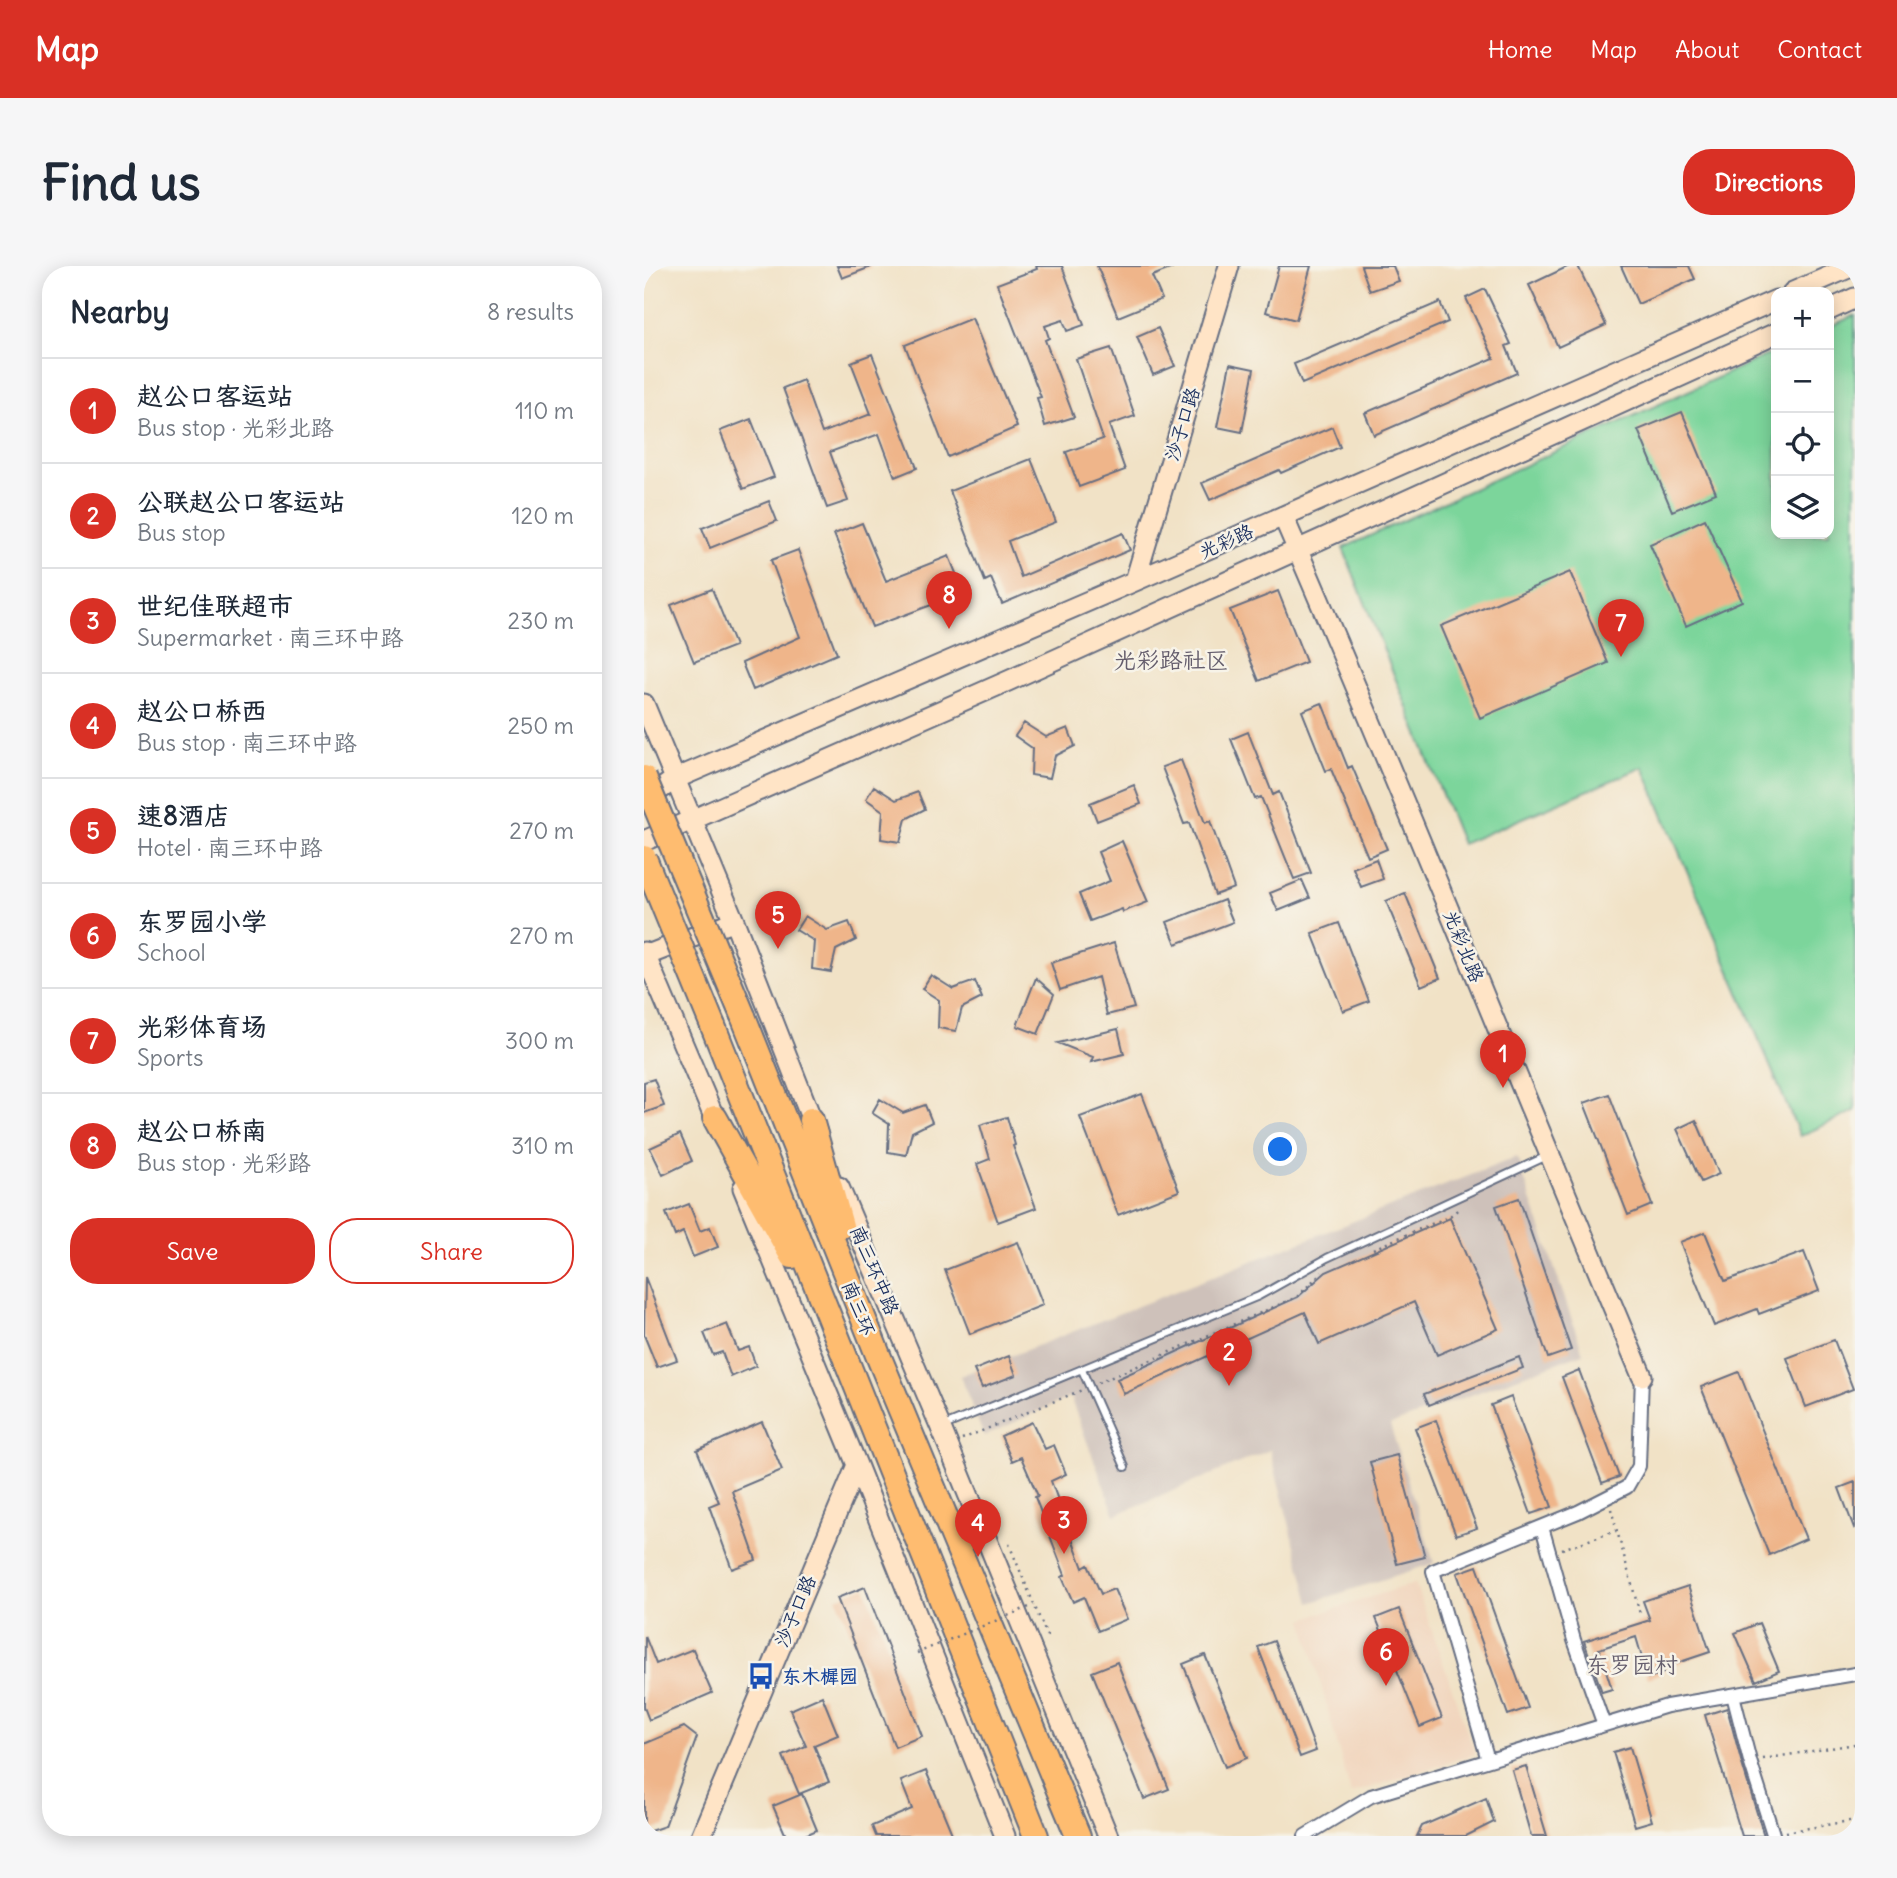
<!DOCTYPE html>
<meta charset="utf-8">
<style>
body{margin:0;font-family:Delius,"LXGW WenKai TC",sans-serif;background:#f6f6f7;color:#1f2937}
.controls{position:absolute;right:21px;top:21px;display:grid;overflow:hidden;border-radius:14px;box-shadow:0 4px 18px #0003}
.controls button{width:63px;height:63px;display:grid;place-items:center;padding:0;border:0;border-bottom:2px solid #e0e1e3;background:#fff;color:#1f2937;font:35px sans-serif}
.you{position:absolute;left:637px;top:884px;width:24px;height:24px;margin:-18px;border:5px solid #fff;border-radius:50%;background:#1a73e8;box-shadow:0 0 0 10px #1a73e833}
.badge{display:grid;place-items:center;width:46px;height:46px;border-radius:50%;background:#d93025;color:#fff;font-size:23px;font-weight:700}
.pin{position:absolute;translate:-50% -58px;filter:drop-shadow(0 2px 4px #0008)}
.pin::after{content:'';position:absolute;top:37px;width:24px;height:21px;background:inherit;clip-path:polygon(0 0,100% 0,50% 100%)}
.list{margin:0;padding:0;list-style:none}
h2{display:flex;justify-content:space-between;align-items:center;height:91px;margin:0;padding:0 28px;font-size:30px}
h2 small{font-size:23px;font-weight:400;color:#747a83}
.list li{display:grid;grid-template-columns:46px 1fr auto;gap:21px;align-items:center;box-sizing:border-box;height:105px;padding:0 28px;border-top:2px solid #e0e1e3}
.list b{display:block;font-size:26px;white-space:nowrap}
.list p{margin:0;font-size:23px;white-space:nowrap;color:#747a83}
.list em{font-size:23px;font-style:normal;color:#747a83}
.actions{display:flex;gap:14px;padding:21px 28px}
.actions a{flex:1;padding:16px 0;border:2px solid #d93025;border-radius:28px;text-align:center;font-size:24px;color:#d93025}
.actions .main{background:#d93025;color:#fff}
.icon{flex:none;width:38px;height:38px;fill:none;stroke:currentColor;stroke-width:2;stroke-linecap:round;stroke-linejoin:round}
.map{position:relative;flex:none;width:1211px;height:1570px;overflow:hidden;border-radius:28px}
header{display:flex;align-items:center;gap:42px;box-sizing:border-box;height:98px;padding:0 35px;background:#d93025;color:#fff}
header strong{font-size:33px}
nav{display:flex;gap:38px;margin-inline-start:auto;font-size:24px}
.intro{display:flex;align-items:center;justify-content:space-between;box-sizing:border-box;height:168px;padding:0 42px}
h1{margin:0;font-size:49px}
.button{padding:18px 32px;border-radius:28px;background:#d93025;color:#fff;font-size:24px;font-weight:700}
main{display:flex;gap:42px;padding:0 42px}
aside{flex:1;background:#fff;border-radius:28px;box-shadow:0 4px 18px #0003}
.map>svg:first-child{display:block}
</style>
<header>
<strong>Map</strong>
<nav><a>Home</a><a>Map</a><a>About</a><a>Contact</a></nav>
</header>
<div class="intro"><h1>Find us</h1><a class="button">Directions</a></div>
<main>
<aside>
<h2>Nearby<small>8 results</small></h2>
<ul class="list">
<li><span class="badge">1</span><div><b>赵公口客运站</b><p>Bus stop · 光彩北路</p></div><em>110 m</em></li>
<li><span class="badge">2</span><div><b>公联赵公口客运站</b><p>Bus stop</p></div><em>120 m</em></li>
<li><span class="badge">3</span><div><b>世纪佳联超市</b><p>Supermarket · 南三环中路</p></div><em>230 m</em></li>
<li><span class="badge">4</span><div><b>赵公口桥西</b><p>Bus stop · 南三环中路</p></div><em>250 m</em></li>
<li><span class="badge">5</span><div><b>速8酒店</b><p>Hotel · 南三环中路</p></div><em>270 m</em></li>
<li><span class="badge">6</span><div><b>东罗园小学</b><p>School</p></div><em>270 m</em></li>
<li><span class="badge">7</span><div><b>光彩体育场</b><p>Sports</p></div><em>300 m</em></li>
<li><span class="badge">8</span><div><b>赵公口桥南</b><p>Bus stop · 光彩路</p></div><em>310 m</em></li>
</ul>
<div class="actions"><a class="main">Save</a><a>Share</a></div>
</aside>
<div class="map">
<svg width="1211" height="1570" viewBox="0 0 1211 1570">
<rect width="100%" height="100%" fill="#f7f3e8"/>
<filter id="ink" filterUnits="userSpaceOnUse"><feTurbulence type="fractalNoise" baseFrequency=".0143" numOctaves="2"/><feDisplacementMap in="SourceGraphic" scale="14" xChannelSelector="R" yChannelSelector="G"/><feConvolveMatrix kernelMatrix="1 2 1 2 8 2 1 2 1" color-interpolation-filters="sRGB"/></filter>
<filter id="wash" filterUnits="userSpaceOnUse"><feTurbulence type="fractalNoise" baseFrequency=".00686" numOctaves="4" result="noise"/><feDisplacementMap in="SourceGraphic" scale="28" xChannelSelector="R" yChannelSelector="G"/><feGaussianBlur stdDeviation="1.57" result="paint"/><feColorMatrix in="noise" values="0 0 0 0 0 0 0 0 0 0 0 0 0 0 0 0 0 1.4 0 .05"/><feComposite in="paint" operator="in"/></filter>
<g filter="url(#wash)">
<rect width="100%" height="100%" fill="#f1e2c6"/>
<path fill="#f1d5bd" d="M771,1317L831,1488L707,1528L659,1353Z"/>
<path fill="#cec1ba" d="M873,891L939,1087L746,1159L790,1297L666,1337L626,1184L471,1249L426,1131L340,1170L316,1110Z"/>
<path fill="#7bd59b" stroke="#4b827c" stroke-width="2" d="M1211,49V845L1156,870L999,501L818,578L699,282L1132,85V268H1185V61Z"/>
<g id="blocks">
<path fill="#efb58a" d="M193,0H227V1L198,12Z
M392,0H418L440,59L423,65L419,54L401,60L405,72L401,74L430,151L401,160L393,132L397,131L353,18L393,3Z
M453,0H531V1L508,10L518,33L474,51Z
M635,0H667L652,54L622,46Z
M717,0H749L755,15L726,25Z
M925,0H934L962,59L914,81L885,19Z
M977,0H1045L1051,13L994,38Z
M841,23L867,78L862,80L873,107L730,169L721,147L850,92L822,32Z
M796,36L804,56L658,118L650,98Z
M328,52L373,161L304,191L261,79Z
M514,62L531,100L509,109L493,71Z
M467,82L491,150L465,159L481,204L435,221L422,186L459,173L432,93Z
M228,88L273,202L251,211L235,168L186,186L204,235L183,242L139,122L159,114L178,167L227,148L207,96Z
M586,98L610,103L598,166L573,161Z
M1038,146L1072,227L1028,245L994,164Z
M107,153L130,211L99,223L76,165Z
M688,161L696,181L637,207L635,204L566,234L558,217Z
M387,193L412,256L364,275L377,311L479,267L486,284L358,338L347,312L341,315L306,225Z
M125,235L133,255L66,282L58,262Z
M1061,253L1098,335L1042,360L1006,278Z
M218,257L242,315L305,290L320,327L228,361L190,268Z
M154,284L193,388L109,424L98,397L156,371L127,294Z
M926,306L964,397L836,452L797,360Z
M68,323L91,380L50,396L27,339Z
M634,325L662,396L615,415L586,344Z
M678,437L704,502L708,500L743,583L724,591L687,503L682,505L658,445Z
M380,457L402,471L424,462L431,480L411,490L406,512L387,509L388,482L371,470Z
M604,466L629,529L635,526L667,607L650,613L617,531L611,533L587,473Z
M537,494L561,557L566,555L590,622L571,629L545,557L540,558L518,501Z
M490,519L497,538L453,555L446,537Z
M230,520L252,534L274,526L281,543L262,553L256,576L237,573L239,545L222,533Z
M478,575L504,636L479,646L478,643L446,655L435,628L466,615L454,586Z
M732,593L739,613L717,621L709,602Z
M658,614L666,632L634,645L626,627Z
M761,627L796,712L777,720L742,635Z
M580,634L589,656L532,678L523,656Z
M161,650L183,664L205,656L212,674L192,684L187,706L168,703L170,675L152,664Z
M695,657L725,735L699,745L668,667Z
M470,677L490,742L463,749L454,711L416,724L407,697Z
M287,709L309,723L331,715L338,732L318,742L312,765L294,762L295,734L278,723Z
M392,712L410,728L394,768L373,760Z
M474,763L480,788L447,796L449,791L414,777Z
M10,813L20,840L0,847V816Z
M498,828L535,925L474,949L436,851Z
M965,828L1008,939L984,949L940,837Z
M236,833L259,847L281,839L288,856L268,866L262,889L244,886L245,858L228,847Z
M363,851L371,879L369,880L392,942L354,956L333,898L346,893L336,859Z
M1052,854L1075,908L1057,916L1033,863Z
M36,868L48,895L19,909L6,882Z
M875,932L927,1084L904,1092L852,940Z
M45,938L56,965L66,961L74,981L49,991L39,966L31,970L22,947Z
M806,952L854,1063L793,1089L770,1036L675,1078L661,1046L480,1128L473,1113L654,1031L682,1006Z
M1061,966L1081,1015L1160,986L1175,1025L1115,1048L1113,1043L1070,1060L1036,976Z
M374,976L399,1039L326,1068L301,1004Z
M1,1011L33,1094L13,1101L0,1069Z
M83,1058L94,1085L105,1081L112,1100L87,1111L78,1086L69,1089L60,1067Z
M1190,1074L1209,1123L1162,1141L1143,1092Z
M365,1090L372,1109L338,1122L330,1104Z
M875,1091L879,1102L785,1139L780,1128Z
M935,1104L975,1211L958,1217L918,1111Z
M1095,1106L1162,1273L1125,1289L1057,1121Z
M867,1131L908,1241L887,1248L847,1139Z
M792,1154L833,1262L812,1269L771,1162Z
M118,1156L138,1204L88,1225L112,1294L88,1303L65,1240L75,1236L53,1184Z
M388,1156L401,1183L410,1179L422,1208L407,1215L439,1302L444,1299L457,1328L470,1323L483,1353L454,1365L440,1331L429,1336L418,1311L421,1309L391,1231L394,1230L377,1191L368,1195L357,1170Z
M753,1189L781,1291L753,1298L726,1196Z
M1211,1216V1261L1210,1262L1195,1222Z
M833,1300L884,1442L864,1449L813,1307Z
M1044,1320L1066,1386L1018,1402L1019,1407L1004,1412L992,1371L955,1383L968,1423L958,1426L940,1375L1006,1354L999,1335Z
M221,1321L278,1470L251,1481L193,1332Z
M755,1343L798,1452L776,1461L732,1352Z
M1115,1357L1135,1405L1112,1415L1091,1367Z
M1,1370L12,1398L49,1383L68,1427L5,1454L0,1441Z
M630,1375L672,1485L656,1491L614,1381Z
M561,1389L603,1492L581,1501L539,1398Z
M473,1396L525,1523L500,1533L448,1406Z
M178,1430L194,1469L170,1479L185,1516L155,1528L139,1490L162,1480L146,1444Z
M1083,1442L1098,1498L1120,1570H1098L1061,1449Z
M40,1461L53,1471L21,1560L0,1567V1478Z
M986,1481L1008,1555L991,1560L969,1486Z
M882,1500L903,1570H887L868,1504Z
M282,1505L309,1570H232L228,1560L268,1543L257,1515Z
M158,1528L173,1564L159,1570H142L129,1540Z
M842,1532L850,1556L822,1570H773L778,1560Z"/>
</g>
</g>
<g filter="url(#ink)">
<use href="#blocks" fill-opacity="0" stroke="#666e82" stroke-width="2"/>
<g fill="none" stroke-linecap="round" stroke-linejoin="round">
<defs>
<path id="lane" d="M438,1104L481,1201
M300,1160L615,1030L683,992L903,890"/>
<path id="street" d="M898,1261L930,1374L960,1459
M1089,1429L1106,1495L1129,1568
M844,1494L789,1305L934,1246L983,1221L995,1200L998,1110
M661,1570L727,1530L1023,1440L1211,1408"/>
<path id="secondary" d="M1149,26L1209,0
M1185,44L1211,32
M639,250C763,535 877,824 998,1110
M491,315L585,0
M0,438L90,655L173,867
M0,535L31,513L491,315L1132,34
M0,575L364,415L1132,67
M0,686L76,865
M1,690L90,655
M195,921L297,1162L464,1570
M99,922L213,1199L361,1570
M57,1570L213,1199"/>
<path id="highway" d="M99,750L234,1089L434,1570
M69,760L392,1570
M71,852L148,990
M167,854L197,960"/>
</defs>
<use href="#lane" stroke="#666e82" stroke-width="10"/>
<use href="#street" stroke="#666e82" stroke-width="16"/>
<use href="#secondary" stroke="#666e82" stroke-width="23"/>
<use href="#highway" stroke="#666e82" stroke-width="28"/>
<path stroke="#666e82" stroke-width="2.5" stroke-dasharray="2 5" stroke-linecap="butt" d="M729,983L806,950L817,941
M454,1117L653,1031L678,1006
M318,1173L438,1124
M967,1243L996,1348
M365,1278L403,1370L399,1373
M918,1283L972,1265
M1119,1493L1211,1478
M1142,1566L1211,1554"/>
<use href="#lane" stroke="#fff" stroke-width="6"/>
<use href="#street" stroke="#fff" stroke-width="12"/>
<use href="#secondary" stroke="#ffe4c6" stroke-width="19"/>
<use href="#highway" stroke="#febc70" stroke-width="24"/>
<defs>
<path id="highway-bridge" d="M0,512L99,750
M0,592L69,760"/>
</defs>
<use href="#highway-bridge" stroke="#666e82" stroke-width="28" stroke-linecap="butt"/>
<path stroke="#666e82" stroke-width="2.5" stroke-dasharray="2 5" stroke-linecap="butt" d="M273,1387L390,1339"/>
<use href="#highway-bridge" stroke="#febc70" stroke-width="24"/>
</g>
</g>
<defs>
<symbol id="bus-bare" viewBox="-9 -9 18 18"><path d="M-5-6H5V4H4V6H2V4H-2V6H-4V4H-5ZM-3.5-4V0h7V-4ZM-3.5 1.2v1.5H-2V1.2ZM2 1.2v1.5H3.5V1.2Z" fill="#1a4fb4" stroke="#f7f3e8" stroke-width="2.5" paint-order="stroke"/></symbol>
</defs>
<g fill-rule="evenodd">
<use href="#bus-bare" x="98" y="1391" width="38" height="38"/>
</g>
<g text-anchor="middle" stroke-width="5" stroke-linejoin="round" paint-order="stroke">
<g font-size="19" fill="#1b2f5e" stroke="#f7f3e8">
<text transform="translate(538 158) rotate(-73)" y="7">沙子口路</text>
<text transform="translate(582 275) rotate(-24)" y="7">光彩路</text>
<text transform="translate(820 680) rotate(68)" y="7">光彩北路</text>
<text transform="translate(231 1004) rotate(67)" y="7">南三环中路</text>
<text transform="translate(215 1042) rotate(68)" y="7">南三环</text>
<text transform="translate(151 1345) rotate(-67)" y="7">沙子口路</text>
</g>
<g font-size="19" font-weight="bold" fill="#164399" stroke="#f7f3e8" text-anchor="start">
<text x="138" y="1417">东木樨园</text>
</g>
<g font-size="23" fill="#655e6d" stroke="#f7f3e8">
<text x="527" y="402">光彩路社区</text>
<text x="988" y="1407">东罗园村</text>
</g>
</g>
</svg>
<div class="controls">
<button>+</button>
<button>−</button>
<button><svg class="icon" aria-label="locate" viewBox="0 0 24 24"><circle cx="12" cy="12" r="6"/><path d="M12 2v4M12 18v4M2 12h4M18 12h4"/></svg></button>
<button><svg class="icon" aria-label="layers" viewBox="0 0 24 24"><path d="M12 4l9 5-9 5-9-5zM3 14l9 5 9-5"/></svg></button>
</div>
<div class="you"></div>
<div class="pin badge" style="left:859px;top:822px">1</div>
<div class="pin badge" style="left:585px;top:1120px">2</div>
<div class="pin badge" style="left:420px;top:1288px">3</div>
<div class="pin badge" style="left:334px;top:1291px">4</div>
<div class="pin badge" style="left:134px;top:683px">5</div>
<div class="pin badge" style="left:742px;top:1420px">6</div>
<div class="pin badge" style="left:977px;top:391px">7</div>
<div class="pin badge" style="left:305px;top:363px">8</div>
</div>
</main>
